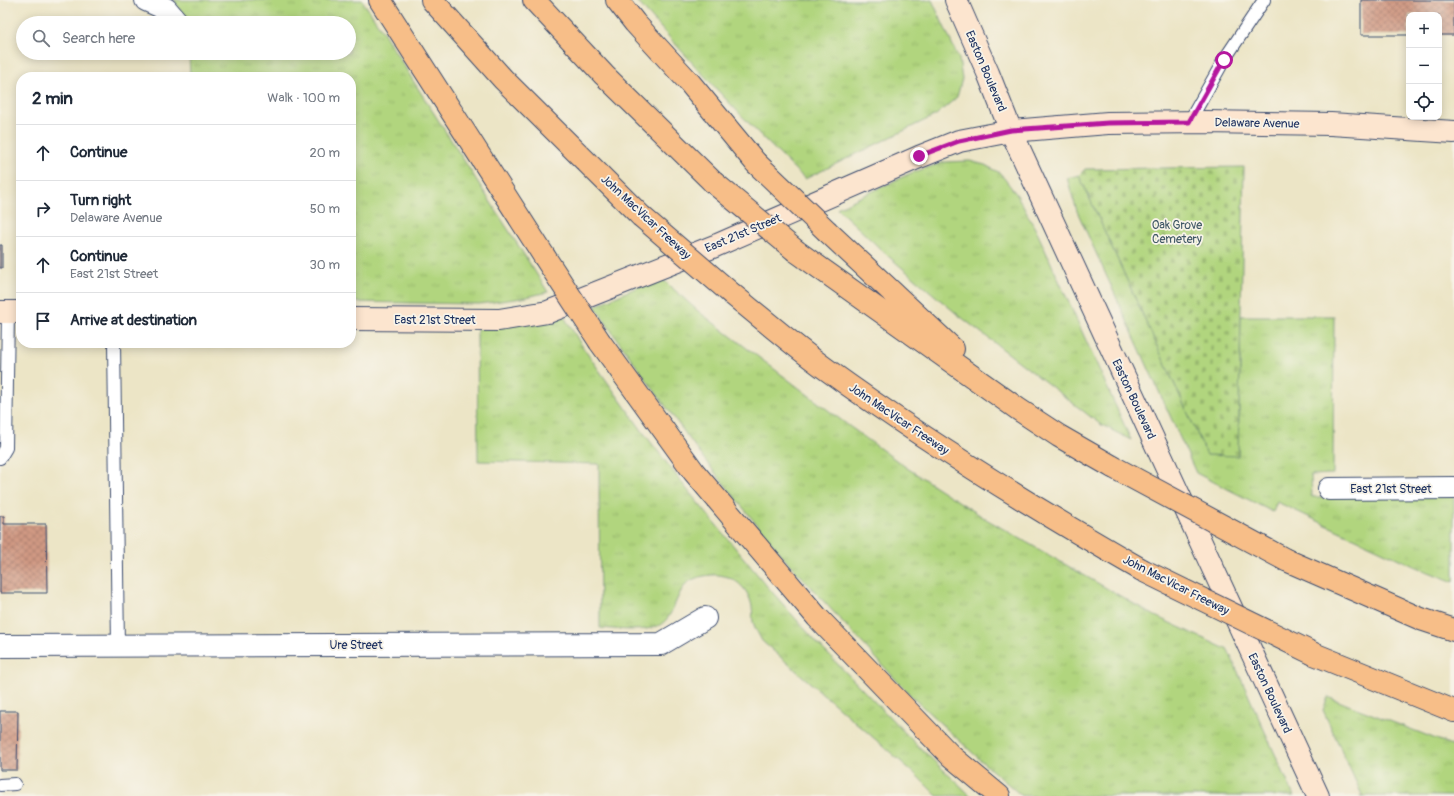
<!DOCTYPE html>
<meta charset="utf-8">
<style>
body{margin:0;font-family:Pangolin,sans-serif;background:#f2f2f3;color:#1f2937}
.controls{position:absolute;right:12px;top:12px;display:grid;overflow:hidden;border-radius:8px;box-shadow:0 2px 10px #0003}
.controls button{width:36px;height:36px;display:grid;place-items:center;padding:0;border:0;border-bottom:1px solid #e0e1e3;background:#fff;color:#1f2937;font:20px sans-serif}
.stop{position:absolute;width:12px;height:12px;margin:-9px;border:3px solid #b5179e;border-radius:50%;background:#fff}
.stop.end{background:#b5179e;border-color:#fff;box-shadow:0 1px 4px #0008}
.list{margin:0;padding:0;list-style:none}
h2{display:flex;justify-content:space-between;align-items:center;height:52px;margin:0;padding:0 16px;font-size:17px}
h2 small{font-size:13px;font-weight:400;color:#747a83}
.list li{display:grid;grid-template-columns:26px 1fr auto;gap:12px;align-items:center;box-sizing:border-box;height:56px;padding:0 16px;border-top:1px solid #e0e1e3}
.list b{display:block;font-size:15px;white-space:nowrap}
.list p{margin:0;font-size:13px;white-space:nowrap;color:#747a83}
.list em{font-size:13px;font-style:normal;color:#747a83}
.icon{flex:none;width:22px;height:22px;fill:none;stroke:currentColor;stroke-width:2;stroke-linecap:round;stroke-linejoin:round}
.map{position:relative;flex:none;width:1454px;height:796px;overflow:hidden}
.search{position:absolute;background:#fff;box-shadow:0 2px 10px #0003;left:16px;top:16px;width:340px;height:44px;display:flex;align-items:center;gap:10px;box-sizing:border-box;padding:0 14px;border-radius:22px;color:#747a83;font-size:15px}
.panel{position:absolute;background:#fff;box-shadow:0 2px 10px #0003;left:16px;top:72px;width:340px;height:276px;border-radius:16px}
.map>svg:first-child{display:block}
</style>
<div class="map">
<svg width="1454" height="796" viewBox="0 0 1454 796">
<defs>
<pattern id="grass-tufts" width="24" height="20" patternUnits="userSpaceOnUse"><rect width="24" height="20" fill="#b1d57e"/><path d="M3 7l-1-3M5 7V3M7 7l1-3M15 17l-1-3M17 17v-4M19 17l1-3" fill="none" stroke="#98b76f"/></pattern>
<pattern id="cemetery-stones" width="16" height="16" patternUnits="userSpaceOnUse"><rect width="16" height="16" fill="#b1d57e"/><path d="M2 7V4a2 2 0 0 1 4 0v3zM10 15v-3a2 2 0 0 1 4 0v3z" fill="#98b76f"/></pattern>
<pattern id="building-cross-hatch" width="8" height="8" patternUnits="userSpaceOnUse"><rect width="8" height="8" fill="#d09983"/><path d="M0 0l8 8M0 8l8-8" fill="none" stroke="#a87d6e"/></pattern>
</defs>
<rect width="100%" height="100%" fill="#f7f3e8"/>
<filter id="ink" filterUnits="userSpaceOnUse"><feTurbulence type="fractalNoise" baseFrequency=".025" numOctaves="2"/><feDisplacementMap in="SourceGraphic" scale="8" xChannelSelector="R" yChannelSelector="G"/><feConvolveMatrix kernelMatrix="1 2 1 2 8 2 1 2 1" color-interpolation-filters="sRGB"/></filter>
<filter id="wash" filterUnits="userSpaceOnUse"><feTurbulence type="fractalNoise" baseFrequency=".012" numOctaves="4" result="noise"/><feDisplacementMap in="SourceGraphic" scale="16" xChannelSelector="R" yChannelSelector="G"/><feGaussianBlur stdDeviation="0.9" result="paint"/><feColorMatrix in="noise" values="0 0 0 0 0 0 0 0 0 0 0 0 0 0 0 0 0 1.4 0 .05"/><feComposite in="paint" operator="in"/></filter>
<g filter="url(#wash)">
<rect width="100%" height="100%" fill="#ece5c6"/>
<path fill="url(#grass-tufts)" stroke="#66826e" d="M174,0H362L380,27L419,90L548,292L522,298L479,304L351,302V77H190L189,53H349V23H188Z
M636,0H932L959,59L962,79L957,97L936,115L805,179C746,123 690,61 636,0Z
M970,161L985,165L1000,173L1017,195L1037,232L1131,440L1100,424L957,314L888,256L837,208L911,173L945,162Z
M1079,175L1207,455H1238L1241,316H1334L1333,474L1311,475L1312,497L1454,496V582L1416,567L1277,502L1273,512L1196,473L1077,211L1067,178Z
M660,277L698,311L849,426L907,468L986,519L1155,616L1228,650L1294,796H1022L988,767L911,696L782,556L704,459L614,335L595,306Z
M563,315L584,349L643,432L689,492L766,585L818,644L914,742L971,796H937L913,772L762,641C759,635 755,629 753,622C752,617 753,612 752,607C749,587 731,573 711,575C702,576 692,578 686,584C675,596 674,617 660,625C644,633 618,629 600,628L599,464L478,461L477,329Z
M1328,697L1454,746V796H1360L1362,795L1323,710Z"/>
<path fill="url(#cemetery-stones)" stroke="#66826e" d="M1244,167L1238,456L1207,455L1079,175L1085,169Z"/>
<g id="blocks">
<path fill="url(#building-cross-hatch)" d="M1361,0H1454V35H1439V15H1409V35H1361Z
M0,245H2V268H0Z
M0,516H4V524H46L47,593H0Z
M0,711H18L17,770H0Z"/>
</g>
</g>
<g filter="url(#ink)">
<use href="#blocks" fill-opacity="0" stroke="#3a4a6e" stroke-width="1"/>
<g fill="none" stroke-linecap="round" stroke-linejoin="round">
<defs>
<path id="lane" d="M1189,122L1224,60L1264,0
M114,343L118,646
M0,458L6,448L8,312
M0,785L15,784"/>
<path id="street" d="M146,0L166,9L178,23
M1329,489L1454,488
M0,646L661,644L705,618"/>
<path id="secondary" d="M956,0L988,73L1011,131L1318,796
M0,312H21
M351,319L499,320L548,312L715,246L919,157L959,141L1011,131L1108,123L1207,122L1331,124L1454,132"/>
<path id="highway" d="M380,0L544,256
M432,0L503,79L641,216
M534,0L604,75L713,182
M617,0L635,23L689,82L756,163
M828,232L953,349
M796,251L1018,409L1059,436L1113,467
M732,294C763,319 794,346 826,369C928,443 1034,508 1142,570
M600,342L694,472L817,617L951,756L999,796
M1286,560L1421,619L1454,630
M1314,654L1454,711"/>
</defs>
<use href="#lane" stroke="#3a4a6e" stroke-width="14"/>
<use href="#street" stroke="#3a4a6e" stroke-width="24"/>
<use href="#secondary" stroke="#3a4a6e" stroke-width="24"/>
<use href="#highway" stroke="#3a4a6e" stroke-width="24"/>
<use href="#lane" stroke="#fff" stroke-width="12"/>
<use href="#street" stroke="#fff" stroke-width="22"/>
<use href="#secondary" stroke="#fce5cf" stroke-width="22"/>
<use href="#highway" stroke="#f7be88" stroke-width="22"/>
<defs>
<path id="highway-bridge" d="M756,163L828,232
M713,182L796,251
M641,216L732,294
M544,256L600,342
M1113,467L1286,560
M1142,570L1314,654"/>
</defs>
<use href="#highway-bridge" stroke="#3a4a6e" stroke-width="24" stroke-linecap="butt"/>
<use href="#highway-bridge" stroke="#f7be88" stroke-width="22"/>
</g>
</g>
<g fill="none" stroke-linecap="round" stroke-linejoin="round" filter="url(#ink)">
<path stroke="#b5179e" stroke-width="5" d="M919,156L959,141L1011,130L1108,123L1189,122L1224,60"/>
</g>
<g text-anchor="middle" stroke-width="3.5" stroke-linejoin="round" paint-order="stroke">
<g font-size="12" fill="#1b2f5e" stroke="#f7f3e8">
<text transform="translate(986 71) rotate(67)" y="4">Easton Boulevard</text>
<text transform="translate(1257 123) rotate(1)" y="4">Delaware Avenue</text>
<text transform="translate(646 217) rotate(43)" y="4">John MacVicar Freeway</text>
<text transform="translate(743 233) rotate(-23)" y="4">East 21st Street</text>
<text x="435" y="324">East 21st Street</text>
<text transform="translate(1134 399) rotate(65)" y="4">Easton Boulevard</text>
<text transform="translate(899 419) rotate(34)" y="4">John MacVicar Freeway</text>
<text x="1391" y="493">East 21st Street</text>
<text transform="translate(1176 585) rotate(27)" y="4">John MacVicar Freeway</text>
<text x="356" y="649">Ure Street</text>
<text transform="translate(1270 693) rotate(65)" y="4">Easton Boulevard</text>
</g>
<g font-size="12" fill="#405866" stroke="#f7f3e8">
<text x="1177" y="229">Oak Grove<tspan x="1177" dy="14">Cemetery</tspan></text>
</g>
</g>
</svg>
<div class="controls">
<button>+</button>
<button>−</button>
<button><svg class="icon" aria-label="locate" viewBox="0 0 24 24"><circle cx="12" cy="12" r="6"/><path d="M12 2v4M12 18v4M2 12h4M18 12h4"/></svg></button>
</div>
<div class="stop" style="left:1224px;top:60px"></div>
<div class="stop end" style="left:919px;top:156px"></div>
<div class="search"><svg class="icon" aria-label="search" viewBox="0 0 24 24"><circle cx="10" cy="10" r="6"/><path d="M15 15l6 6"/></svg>Search here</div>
<section class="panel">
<h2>2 min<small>Walk · 100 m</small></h2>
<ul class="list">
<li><svg class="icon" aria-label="ahead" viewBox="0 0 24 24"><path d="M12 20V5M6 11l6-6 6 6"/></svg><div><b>Continue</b></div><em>20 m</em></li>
<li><svg class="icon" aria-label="right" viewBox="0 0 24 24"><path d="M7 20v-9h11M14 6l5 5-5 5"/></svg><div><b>Turn right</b><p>Delaware Avenue</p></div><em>50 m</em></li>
<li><svg class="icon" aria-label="ahead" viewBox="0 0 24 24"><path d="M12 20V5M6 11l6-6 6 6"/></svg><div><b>Continue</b><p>East 21st Street</p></div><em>30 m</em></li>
<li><svg class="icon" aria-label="arrive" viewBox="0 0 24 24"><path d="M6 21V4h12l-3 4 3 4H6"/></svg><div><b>Arrive at destination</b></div></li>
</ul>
</section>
</div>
